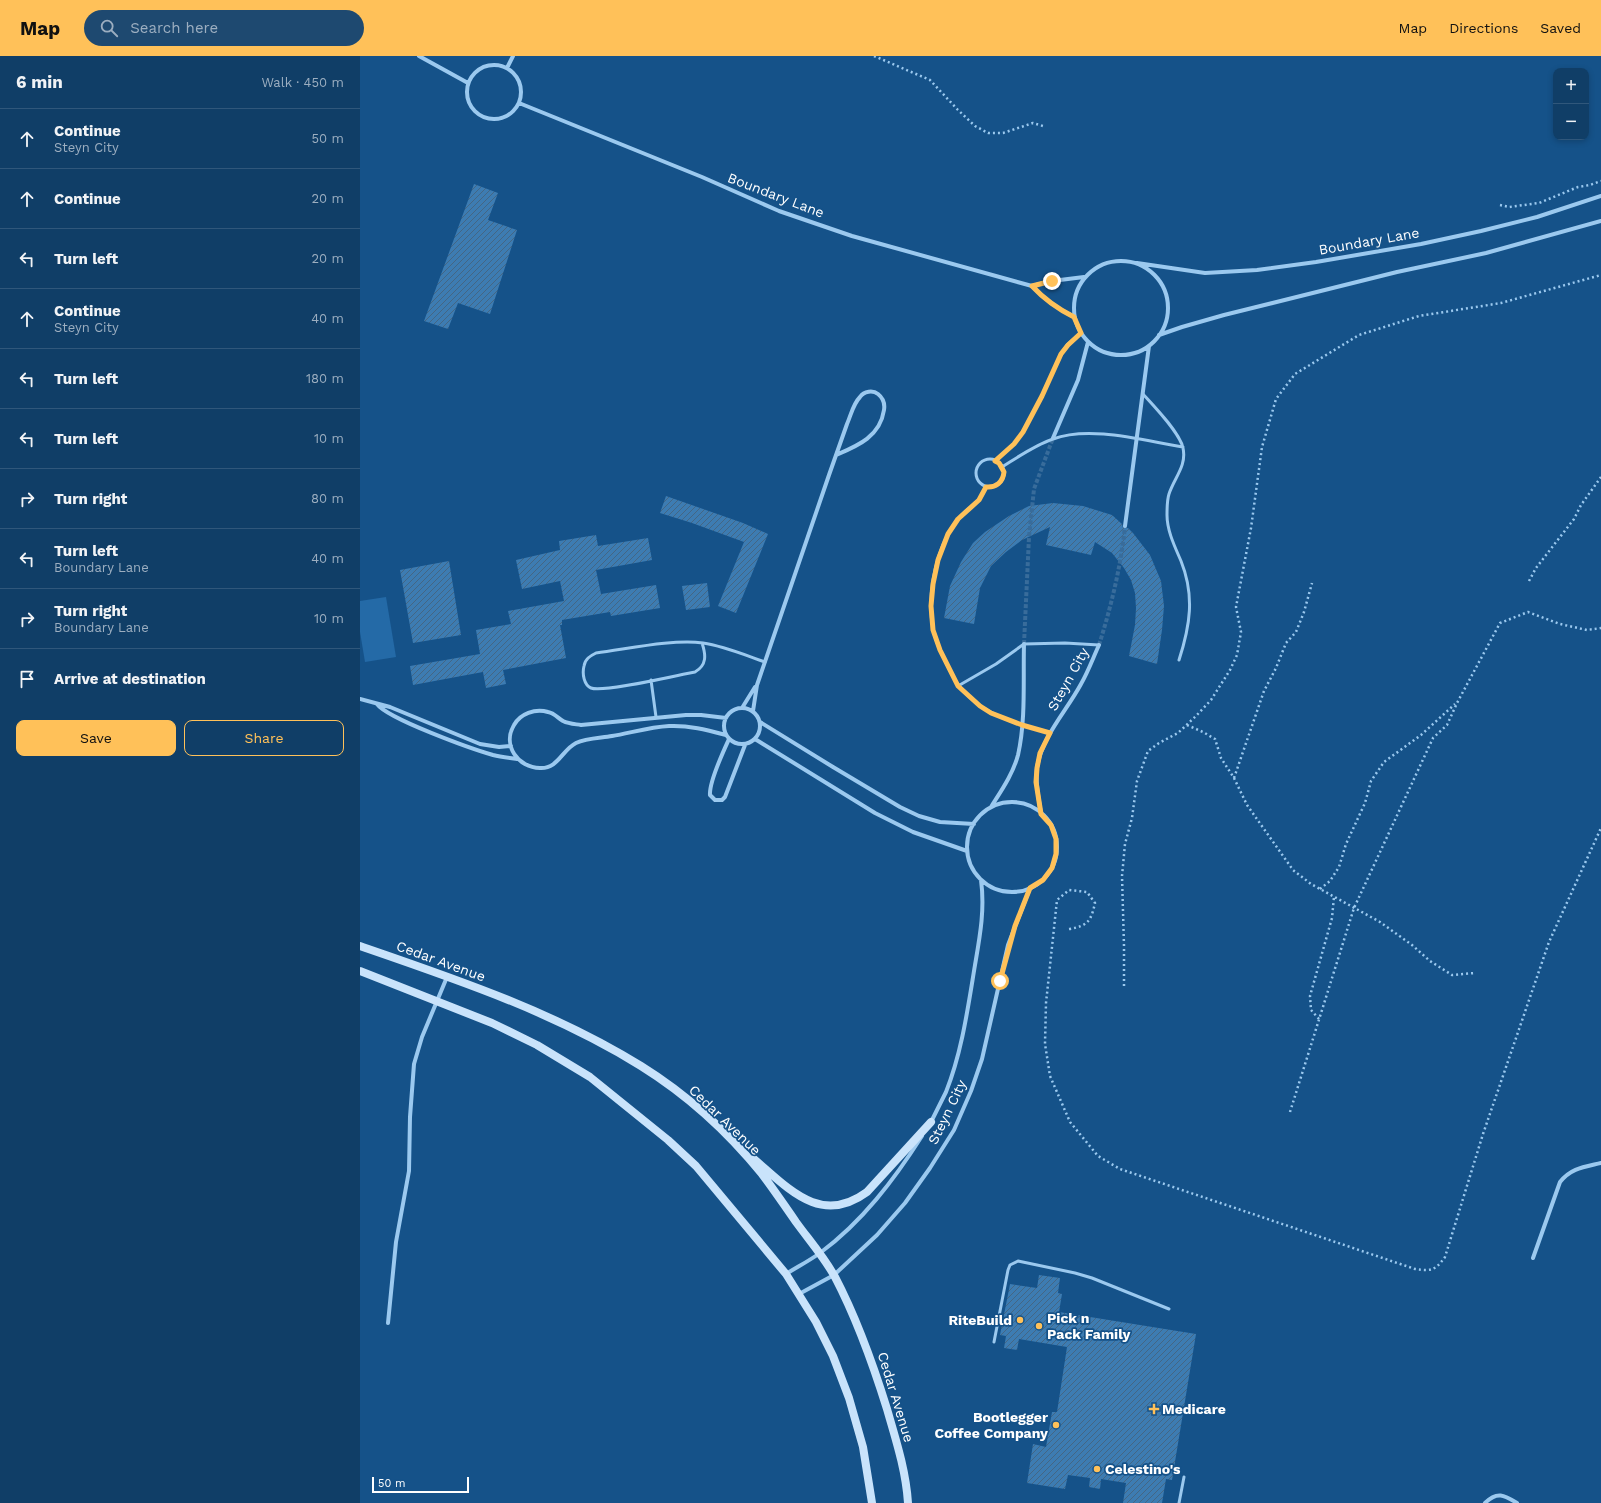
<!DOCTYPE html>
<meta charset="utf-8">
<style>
body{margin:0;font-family:"Work Sans",sans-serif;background:#1e4970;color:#f1f3f6}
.controls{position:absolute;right:12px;top:12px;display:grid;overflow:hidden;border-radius:8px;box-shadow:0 2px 6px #0003}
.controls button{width:36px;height:36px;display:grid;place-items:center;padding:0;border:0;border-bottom:1px solid #30577b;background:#103e67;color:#f1f3f6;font:20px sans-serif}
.scale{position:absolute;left:12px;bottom:10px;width:97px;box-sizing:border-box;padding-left:4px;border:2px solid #fff;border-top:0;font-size:11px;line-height:14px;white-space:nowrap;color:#fff;-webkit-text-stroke:3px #155289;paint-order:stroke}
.stop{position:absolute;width:12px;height:12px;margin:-9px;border:3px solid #ffc159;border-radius:50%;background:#fff}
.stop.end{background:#ffc159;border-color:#fff;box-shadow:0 1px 4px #0008}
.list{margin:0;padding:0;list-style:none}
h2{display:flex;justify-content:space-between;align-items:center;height:52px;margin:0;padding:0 16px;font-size:17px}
h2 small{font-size:13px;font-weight:400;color:#9caec0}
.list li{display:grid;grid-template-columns:26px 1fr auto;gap:12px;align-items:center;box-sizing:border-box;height:60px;padding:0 16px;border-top:1px solid #30577b}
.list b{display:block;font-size:15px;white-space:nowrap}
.list p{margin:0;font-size:13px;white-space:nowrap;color:#9caec0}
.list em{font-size:13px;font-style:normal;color:#9caec0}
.actions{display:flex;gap:8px;padding:12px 16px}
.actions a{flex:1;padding:9px 0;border:1px solid #ffc159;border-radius:8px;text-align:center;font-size:14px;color:#ffc159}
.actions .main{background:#ffc159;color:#111}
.icon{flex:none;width:22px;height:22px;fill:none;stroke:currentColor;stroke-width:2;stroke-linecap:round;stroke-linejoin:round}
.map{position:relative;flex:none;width:1241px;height:1447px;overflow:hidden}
header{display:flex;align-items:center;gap:24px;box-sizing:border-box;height:56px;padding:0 20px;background:#ffc159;color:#111}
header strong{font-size:19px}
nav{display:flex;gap:22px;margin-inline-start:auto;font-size:14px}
.search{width:280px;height:36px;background:#1e4970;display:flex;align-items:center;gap:10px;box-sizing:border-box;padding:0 14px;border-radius:22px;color:#9caec0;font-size:15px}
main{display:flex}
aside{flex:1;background:#103e67}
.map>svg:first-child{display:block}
</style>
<header>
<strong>Map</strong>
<div class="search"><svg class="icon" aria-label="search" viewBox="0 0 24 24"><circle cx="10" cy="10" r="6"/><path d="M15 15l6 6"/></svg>Search here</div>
<nav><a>Map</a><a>Directions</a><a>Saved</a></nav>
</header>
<main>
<aside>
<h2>6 min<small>Walk · 450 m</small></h2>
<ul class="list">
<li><svg class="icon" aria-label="ahead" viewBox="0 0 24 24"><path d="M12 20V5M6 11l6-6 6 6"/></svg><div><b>Continue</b><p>Steyn City</p></div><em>50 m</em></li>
<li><svg class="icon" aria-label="ahead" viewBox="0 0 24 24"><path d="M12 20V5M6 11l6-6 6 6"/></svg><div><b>Continue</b></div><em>20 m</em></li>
<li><svg class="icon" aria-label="left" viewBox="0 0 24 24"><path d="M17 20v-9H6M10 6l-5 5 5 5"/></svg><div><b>Turn left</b></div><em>20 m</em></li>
<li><svg class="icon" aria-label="ahead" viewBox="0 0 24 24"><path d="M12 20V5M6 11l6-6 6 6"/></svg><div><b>Continue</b><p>Steyn City</p></div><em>40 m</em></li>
<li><svg class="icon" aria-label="left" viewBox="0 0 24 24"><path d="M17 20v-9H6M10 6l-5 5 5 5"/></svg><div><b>Turn left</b></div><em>180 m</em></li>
<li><svg class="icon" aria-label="left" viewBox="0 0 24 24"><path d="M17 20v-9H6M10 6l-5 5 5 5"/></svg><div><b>Turn left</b></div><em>10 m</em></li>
<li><svg class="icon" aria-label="right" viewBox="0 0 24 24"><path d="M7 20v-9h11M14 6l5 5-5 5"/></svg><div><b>Turn right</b></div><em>80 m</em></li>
<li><svg class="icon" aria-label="left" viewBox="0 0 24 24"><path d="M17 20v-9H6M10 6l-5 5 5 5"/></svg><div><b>Turn left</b><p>Boundary Lane</p></div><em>40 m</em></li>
<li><svg class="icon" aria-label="right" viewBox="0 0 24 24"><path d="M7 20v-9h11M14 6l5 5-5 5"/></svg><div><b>Turn right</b><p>Boundary Lane</p></div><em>10 m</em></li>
<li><svg class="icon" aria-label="arrive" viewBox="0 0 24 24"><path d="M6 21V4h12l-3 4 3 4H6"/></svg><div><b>Arrive at destination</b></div></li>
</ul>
<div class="actions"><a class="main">Save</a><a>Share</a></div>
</aside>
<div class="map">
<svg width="1241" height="1447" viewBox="0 0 1241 1447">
<defs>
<pattern id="building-hatch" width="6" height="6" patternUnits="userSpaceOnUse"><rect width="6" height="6" fill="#3d7cb2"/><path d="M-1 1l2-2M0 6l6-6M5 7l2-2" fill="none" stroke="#446684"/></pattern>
</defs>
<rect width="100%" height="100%" fill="#155289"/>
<path fill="#246aa7" d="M26,541L36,601L5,606L0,576V545Z"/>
<path fill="url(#building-hatch)" d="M114,128L138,137L128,164L157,174L130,258L98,247L88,273L64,265Z
M306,440L383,467L408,478L376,557L358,550L384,486L332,467L300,457Z
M693,447L723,450L752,459L762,468L763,472H768L773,477L790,499L801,525L804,550L802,574L797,608L769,600L775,569L776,552L775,537L771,524L764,512L752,497L735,486L731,499L686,489L690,471L662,484L646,496L631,510L620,532L614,568L584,562L590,530L601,506L613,487L625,476L649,460L669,450Z
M236,479L238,490L288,482L292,504L236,514L241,538L296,529L300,552L251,560L250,556L202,564V569H200L206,602L143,614L146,628L126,632L123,616L53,629L50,610L120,598L116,574L151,568L148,555L204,545L200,525L162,533L156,504L200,494L199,485Z
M89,505L101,579L53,587L40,514Z
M347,527L350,551L326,554L322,530Z
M679,1219L700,1222L698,1237L702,1238L699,1256L836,1278L812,1424L806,1423L802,1447H763L766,1427L741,1423L740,1433L729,1431L730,1422L708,1419L705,1433L667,1427L673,1388L686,1391L692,1356H697L707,1291L659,1283L657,1294L644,1292L646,1280L640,1279L650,1228L677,1232Z"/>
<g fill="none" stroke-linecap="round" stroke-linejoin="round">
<path stroke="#386c9b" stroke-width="4" stroke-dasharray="4 2" stroke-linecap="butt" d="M664,588L669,481L674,433L693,382
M739,589C751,551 761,510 765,470"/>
<path stroke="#9bc9ef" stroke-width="2.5" stroke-dasharray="2 3" stroke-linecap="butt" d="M514,0L570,24L598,54L615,70L628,77H643L673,67L683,70
M1140,149L1149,151L1179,147L1218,131L1230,129L1241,125
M1169,525L1176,512L1214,463L1221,449L1241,421
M827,669L843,676L855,683L861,702L874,722L887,749L933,814L951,828L1020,866L1052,889L1070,905L1092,919L1115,917
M874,722L904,635L916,612L926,587L936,576L944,556L952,527
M960,833L970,825L979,811L986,788L1005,747L1011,725L1024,706L1061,679L1095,648
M709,873C728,870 731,865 735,847L727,836L709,834L697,844L686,947L685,988L690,1020L710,1066L738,1100L760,1113L1055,1213C1071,1215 1075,1215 1085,1201L1123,1078L1189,886L1241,772
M764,930V890L762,820L765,788L772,762L777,725L788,695L799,687L818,677L836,660L851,644L870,614L877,599L881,576L876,551L891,472L902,391L916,343L935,318L999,279L1059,260L1141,247L1241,219
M959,963L951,954L950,940L972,862L974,841
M930,1056L994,852L1073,682L1087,669L1097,647L1140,567L1168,556L1200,568L1227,574L1241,572"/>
<path stroke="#9bc9ef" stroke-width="3" d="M783,338C794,350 820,377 823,392C827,410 814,422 809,438C807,444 807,452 807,459C807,475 815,491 821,505C835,540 830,570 819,604
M616 417a14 14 0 1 1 28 0a14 14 0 1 1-28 0Z
M635,405L654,388L663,376L682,340L701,298L707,289L721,277
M642,411C658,401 675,389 693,383C730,369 785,385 823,391
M626,431C624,435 622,440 619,444C615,448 611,451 607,454C599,461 593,469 588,478C574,505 567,542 573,573C575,585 581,596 586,607C595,626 604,639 622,651C642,664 667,671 690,677
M342,587C346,599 347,609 335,616C318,619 243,637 231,632C224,629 222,618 224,610C225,603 230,600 236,597C268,593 312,583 343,587C364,590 385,599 405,606
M291,624L296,661
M598,630L636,608L664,588L705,587L739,589
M634,1286L648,1214L650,1209L658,1205L715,1217L732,1222L809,1253
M819,1447L824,1421"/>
<path stroke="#9bc9ef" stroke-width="4" d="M59,0L108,27
M107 36a27 27 0 1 1 54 0a27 27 0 1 1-54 0Z
M147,12L153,0
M159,47L342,121L419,155L492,180L672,230L692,225L724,221
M714 252a47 47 0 1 1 94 0a47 47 0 1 1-94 0Z
M777,207L845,217L897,214L956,206L1061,188L1121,175L1177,161L1241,140
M672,230C685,244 698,253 714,261
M799,279L822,271L864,259L1037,216L1126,197L1241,165
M693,382L718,324L728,286
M765,470L789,290
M0,643L30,651L120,688L139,691L151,690
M17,648C28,663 112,693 133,699C141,701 150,702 158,703
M364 670a18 18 0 1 1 36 0a18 18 0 1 1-36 0Z
M382,652L395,631
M393,655L397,629C421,559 445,489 469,419C475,402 481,385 487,368C491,359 493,348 500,341C504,335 513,334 518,338C523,342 525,348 524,354C520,381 497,390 476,399
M366,662L341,659H326L221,669C215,668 209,668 203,665C198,662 194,657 188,656C175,652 160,658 154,669C142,689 158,712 180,712C198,713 202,694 216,687C226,682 240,682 252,680C270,677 290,671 309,670C328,669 347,674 366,679
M400,666L473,711L540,751L559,760L580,766L614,768
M369,683C363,696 349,726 350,739L355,744H362L365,741L385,689
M395,683L515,757L553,776L607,795
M607 791a45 45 0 1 1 90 0a45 45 0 1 1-90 0Z
M631,751C641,735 653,718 658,699C666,664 663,623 664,588
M681,758C679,743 675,727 677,712C682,680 706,656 721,628C728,616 733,602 739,589
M571,1066C576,1056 581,1046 586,1036C602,996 608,951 615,909C620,880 625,853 621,824
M1173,1202L1200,1126C1211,1112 1224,1111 1241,1107
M426,1218C437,1211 449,1205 460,1197C502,1166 534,1124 562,1080
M439,1238L474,1219L517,1179L545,1147L570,1112L594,1074L611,1035L622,1003L648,889L670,832
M28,1267L36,1186L49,1115L50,1061L54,1008L62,981L87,921
M1125,1447C1137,1435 1144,1439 1157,1447"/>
<path stroke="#c9e3fb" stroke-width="8" d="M0,890C96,923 194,956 281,1010C326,1038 368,1076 402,1118C414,1134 425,1150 436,1166C449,1184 464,1201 475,1221C497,1263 513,1308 527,1353C536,1384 546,1415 548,1447
M0,915L132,967L177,989L230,1021L308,1084L336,1110L426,1218L456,1266L473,1300L489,1342L503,1391L512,1447
M394,1103C429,1133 461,1170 507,1136L571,1066"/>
</g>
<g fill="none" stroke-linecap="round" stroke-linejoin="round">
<path stroke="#ffc159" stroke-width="5" d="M640,925L655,870L670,832L683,824L692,812L696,798V783L691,769L681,758L676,726L677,712L680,697L690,677L662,669L631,657L620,650L598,630L580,594L573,574L571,550L573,528L578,504L588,478L598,463L619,444L626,431C636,432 643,426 644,416L639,407L635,405L654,388L663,376L682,340L701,298L708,289L721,277L714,261C698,253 685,244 672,230L692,225"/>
</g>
<g fill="#ffc159" stroke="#155289" stroke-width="1.5">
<circle cx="660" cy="1264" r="4"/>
<circle cx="679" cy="1270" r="4"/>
<path d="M792 1347h4v4h4v4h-4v4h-4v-4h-4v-4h4z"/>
<circle cx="696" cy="1369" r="4"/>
<circle cx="737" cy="1413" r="4"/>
</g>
<g text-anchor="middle" stroke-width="3.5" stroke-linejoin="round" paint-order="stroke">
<g font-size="14" fill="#fff" stroke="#155289">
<text transform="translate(416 139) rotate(21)" y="5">Boundary Lane</text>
<text transform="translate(1009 185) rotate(-10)" y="5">Boundary Lane</text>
<text transform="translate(708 623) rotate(-61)" y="5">Steyn City</text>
<text transform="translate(81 905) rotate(20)" y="5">Cedar Avenue</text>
<text transform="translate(587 1056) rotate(-64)" y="5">Steyn City</text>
<text transform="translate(365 1064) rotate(44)" y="5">Cedar Avenue</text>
<text transform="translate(536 1341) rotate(73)" y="5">Cedar Avenue</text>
</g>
<g font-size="14" font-weight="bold" fill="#fff" stroke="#155289" text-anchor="start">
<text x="687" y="1267">Pick n<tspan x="687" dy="16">Pack Family</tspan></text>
<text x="652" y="1269" text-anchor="end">RiteBuild</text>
<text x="802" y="1358">Medicare</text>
<text x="688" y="1366" text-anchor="end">Bootlegger<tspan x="688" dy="16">Coffee Company</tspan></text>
<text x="745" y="1418">Celestino's</text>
</g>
</g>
</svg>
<div class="controls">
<button>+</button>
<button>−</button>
</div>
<div class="scale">50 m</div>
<div class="stop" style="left:640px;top:925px"></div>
<div class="stop end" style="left:692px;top:225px"></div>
</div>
</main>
